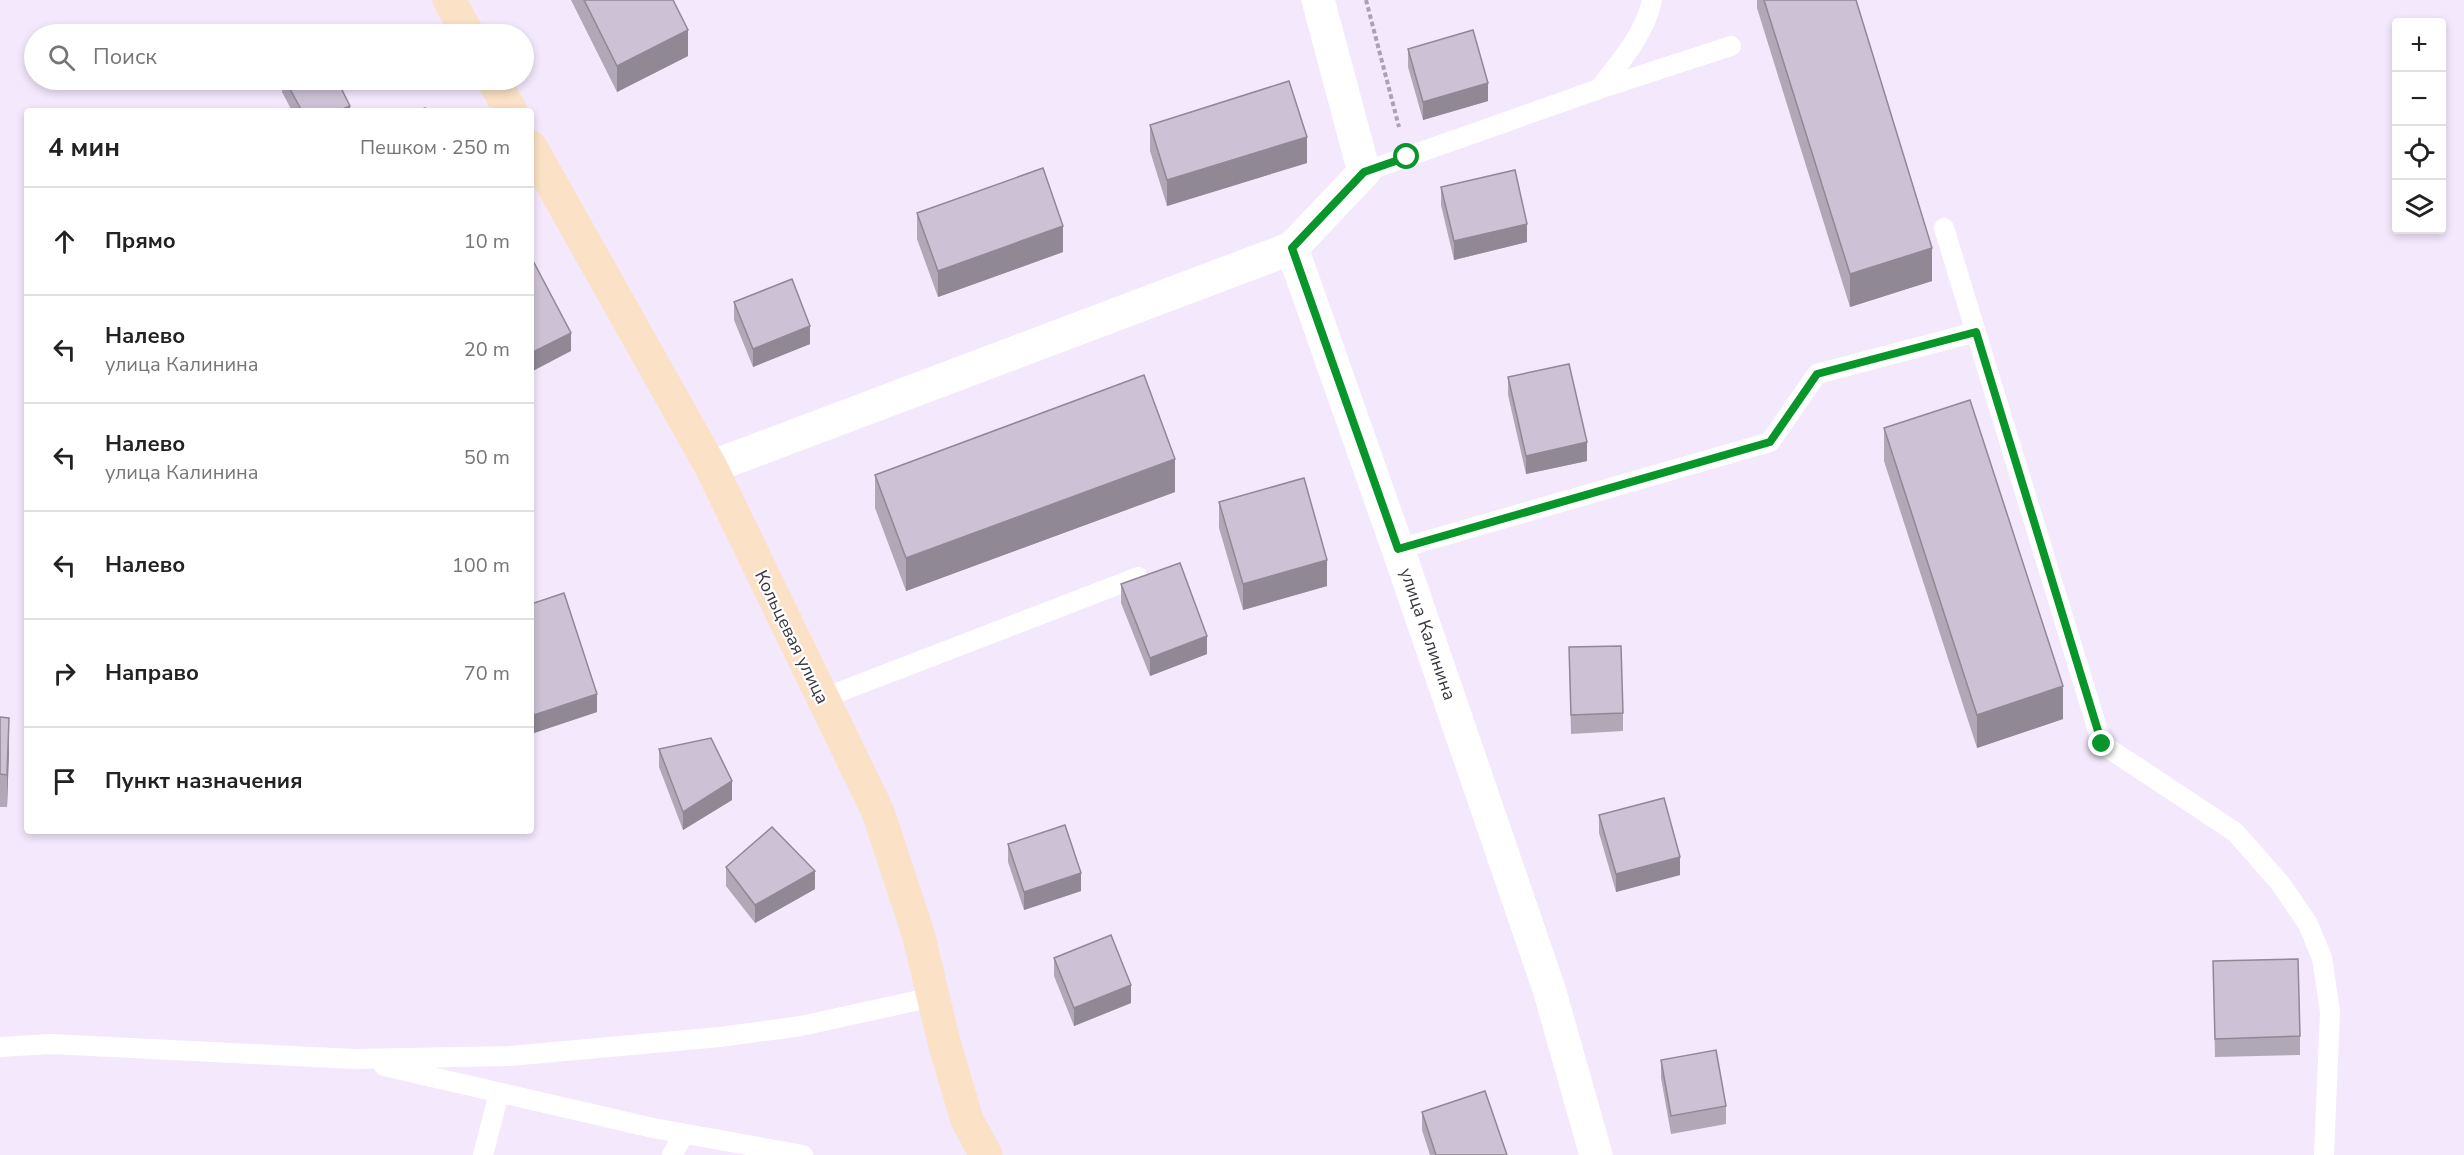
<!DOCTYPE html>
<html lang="ru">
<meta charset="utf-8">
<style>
body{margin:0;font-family:"Nunito Sans",sans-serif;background:#f6f6f6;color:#222}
.controls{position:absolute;right:18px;top:18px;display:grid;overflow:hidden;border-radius:6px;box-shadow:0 3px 9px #0003}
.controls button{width:54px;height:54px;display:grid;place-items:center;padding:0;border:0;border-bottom:2px solid #e0e0e0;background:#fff;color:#222;font:30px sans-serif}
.stop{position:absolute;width:18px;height:18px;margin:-14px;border:4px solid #08952a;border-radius:50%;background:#fff}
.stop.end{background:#08952a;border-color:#fff;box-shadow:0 2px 6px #0008}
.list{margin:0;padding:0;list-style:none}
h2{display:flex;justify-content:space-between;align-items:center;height:78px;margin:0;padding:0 24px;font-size:26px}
h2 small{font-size:20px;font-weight:400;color:#767676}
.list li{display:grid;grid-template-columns:39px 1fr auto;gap:18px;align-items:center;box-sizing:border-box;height:108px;padding:0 24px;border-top:2px solid #e0e0e0}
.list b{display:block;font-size:22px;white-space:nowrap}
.list p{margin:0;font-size:20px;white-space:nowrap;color:#767676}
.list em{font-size:20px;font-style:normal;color:#767676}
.icon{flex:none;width:33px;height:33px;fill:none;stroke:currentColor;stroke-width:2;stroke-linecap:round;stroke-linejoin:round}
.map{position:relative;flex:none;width:2464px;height:1155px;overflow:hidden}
.search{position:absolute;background:#fff;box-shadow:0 3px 9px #0003;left:24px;top:24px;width:510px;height:66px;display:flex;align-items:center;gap:15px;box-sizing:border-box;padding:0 21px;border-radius:33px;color:#767676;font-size:22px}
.panel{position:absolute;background:#fff;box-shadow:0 3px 9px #0003;left:24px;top:108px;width:510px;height:726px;border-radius:6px}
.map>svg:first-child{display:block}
</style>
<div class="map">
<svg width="2464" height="1155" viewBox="0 0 2464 1155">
<rect width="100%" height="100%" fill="#f4e8fc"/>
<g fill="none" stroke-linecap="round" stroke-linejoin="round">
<path stroke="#aba2b1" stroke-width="4" stroke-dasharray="4.5 3" stroke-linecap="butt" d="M1366,0L1399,127"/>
<path stroke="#fff" stroke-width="20" d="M1599,89C1620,62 1645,34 1652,0
M1364,172L1599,89L1731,46
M1944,228L2102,744L2235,832L2280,883L2308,924L2322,958L2330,1012L2324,1155
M1398,549L1770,442L1817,374L1976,332
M821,699L1138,577
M0,1047L51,1044L354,1059L510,1056L720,1037L801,1026L933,997
M384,1066L653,1128L803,1155
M483,1155L499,1093
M672,1155L684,1134"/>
<path stroke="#fff" stroke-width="33" d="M1292,248L1398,549L1549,989L1596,1155
M711,467L1292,248L1364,172L1318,0"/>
<path stroke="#fbe1c5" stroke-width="33" d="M449,0L468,34
M493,80L511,111
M531,147L711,467L878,812L918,933L944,1042L967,1120L986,1155"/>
</g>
<path fill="#b0a7b7" d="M571,0H673L688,56L617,92Z
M1757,0H1856L1932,281L1850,307L1757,8Z
M1408,49L1488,101L1423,120L1408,67Z
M282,80H337L350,111H292L282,92Z
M1150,125L1307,163L1167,206L1150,151Z
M1441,187L1527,242L1454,260L1441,205Z
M917,213L1063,252L938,297L917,239Z
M734,302L810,344L753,367L734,320Z
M1508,377L1587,461L1526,474L1508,395Z
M1884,428L2063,719L1977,748L1884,461Z
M875,475L1175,492L906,591L875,508Z
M1219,502L1327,586L1243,610L1219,528Z
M1121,584L1207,654L1150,676L1121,603Z
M531,604L597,712L534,733L531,724Z
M1569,647L1623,713V731L1571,734Z
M0,717L9,751L7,807H0Z
M659,749L732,800L683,830L659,767Z
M1599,815L1680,875L1616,892L1599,833Z
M1008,844L1081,891L1024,910L1008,862Z
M726,867L815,889L755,923L726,886Z
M1054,958L1131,1003L1074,1026L1054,976Z
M2213,961L2300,1036V1055L2215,1057Z
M1661,1060L1726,1106V1124L1671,1134L1661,1078Z
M1422,1112L1507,1155H1430L1422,1130Z"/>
<path fill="#908895" d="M688,30V56L617,92V66Z
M1488,83V101L1423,120V102Z
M350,106V111H338Z
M1307,137V163L1167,206V180Z
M1527,224V242L1454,260V241Z
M1063,226V252L938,297V271Z
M1932,248V281L1850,307V274Z
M810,326V344L753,367V349Z
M571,333V351L531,372V353Z
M1587,442V461L1526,474V456Z
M1175,459V492L906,591V558Z
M1327,560V586L1243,610V584Z
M1207,636V654L1150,676V658Z
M2063,686V719L1977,748V715Z
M597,694V712L534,733V715Z
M9,718V751L7,807V775Z
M732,781V800L683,830V812Z
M1680,857V875L1616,892V874Z
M815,871V889L755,923V905Z
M1081,873V891L1024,910V892Z
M1131,985V1003L1074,1026V1008Z"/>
<path fill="#cdc2d5" stroke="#908895" stroke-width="1.5" d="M584,0H673L688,30L617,66Z
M1764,0H1856L1932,248L1850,274Z
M1473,30L1488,83L1423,102L1408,49Z
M285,80H337L350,106L338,111H302Z
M1289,81L1307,137L1167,180L1150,125Z
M425,108L427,111H418Z
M1043,168L1063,226L938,271L917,213Z
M1515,170L1527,224L1454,241L1441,187Z
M531,257L571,333L531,353Z
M792,279L810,326L753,349L734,302Z
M1569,364L1587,442L1526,456L1508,377Z
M1144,375L1175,459L906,558L875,475Z
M1970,400L2063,686L1977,715L1884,428Z
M1304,478L1327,560L1243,584L1219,502Z
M1180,563L1207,636L1150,658L1121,584Z
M564,593L597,694L534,715L531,706V604Z
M1621,646L1623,713L1571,715L1569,647Z
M0,717L9,718L7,775L0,774Z
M711,738L732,781L683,812L659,749Z
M1664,798L1680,857L1616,874L1599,815Z
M1065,825L1081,873L1024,892L1008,844Z
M772,827L815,871L755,905L726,867Z
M1111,935L1131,985L1074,1008L1054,958Z
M2298,959L2300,1036L2215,1039L2213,961Z
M1716,1050L1726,1106L1671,1116L1661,1060Z
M1485,1091L1507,1155H1436L1422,1112Z"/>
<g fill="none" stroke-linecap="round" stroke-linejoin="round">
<path stroke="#08952a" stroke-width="8" d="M1407,157L1364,172L1292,248L1398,549L1770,442L1817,374L1976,332L2102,744"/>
</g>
<g text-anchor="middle" stroke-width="4.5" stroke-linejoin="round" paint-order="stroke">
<g font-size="18" fill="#3a363d" stroke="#fff">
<text transform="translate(1428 634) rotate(71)" y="6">улица Калинина</text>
<text transform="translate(792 637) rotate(64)" y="6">Кольцевая улица</text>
</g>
</g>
</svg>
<div class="controls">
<button>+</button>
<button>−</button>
<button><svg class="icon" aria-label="locate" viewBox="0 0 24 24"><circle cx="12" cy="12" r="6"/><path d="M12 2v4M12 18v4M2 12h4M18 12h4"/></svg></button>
<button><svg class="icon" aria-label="layers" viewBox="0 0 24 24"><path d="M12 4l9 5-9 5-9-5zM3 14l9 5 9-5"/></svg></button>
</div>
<div class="stop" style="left:1407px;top:157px"></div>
<div class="stop end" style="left:2102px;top:744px"></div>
<div class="search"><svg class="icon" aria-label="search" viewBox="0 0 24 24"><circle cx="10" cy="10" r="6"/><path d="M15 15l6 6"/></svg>Поиск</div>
<section class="panel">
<h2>4 мин<small>Пешком · 250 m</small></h2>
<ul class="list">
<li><svg class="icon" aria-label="ahead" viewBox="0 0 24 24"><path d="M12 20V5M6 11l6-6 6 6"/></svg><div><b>Прямо</b></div><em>10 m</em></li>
<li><svg class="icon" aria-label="left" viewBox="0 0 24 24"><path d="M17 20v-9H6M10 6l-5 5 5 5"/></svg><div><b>Налево</b><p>улица Калинина</p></div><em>20 m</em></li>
<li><svg class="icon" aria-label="left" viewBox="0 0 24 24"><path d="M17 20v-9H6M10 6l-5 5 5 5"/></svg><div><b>Налево</b><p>улица Калинина</p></div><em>50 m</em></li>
<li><svg class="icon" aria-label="left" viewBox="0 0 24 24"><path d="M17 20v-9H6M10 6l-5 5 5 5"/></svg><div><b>Налево</b></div><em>100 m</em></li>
<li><svg class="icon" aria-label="right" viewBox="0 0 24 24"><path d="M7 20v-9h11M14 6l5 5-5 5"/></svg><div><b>Направо</b></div><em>70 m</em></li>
<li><svg class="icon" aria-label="arrive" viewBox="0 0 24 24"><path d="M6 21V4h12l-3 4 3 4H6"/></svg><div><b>Пункт назначения</b></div></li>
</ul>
</section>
</div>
